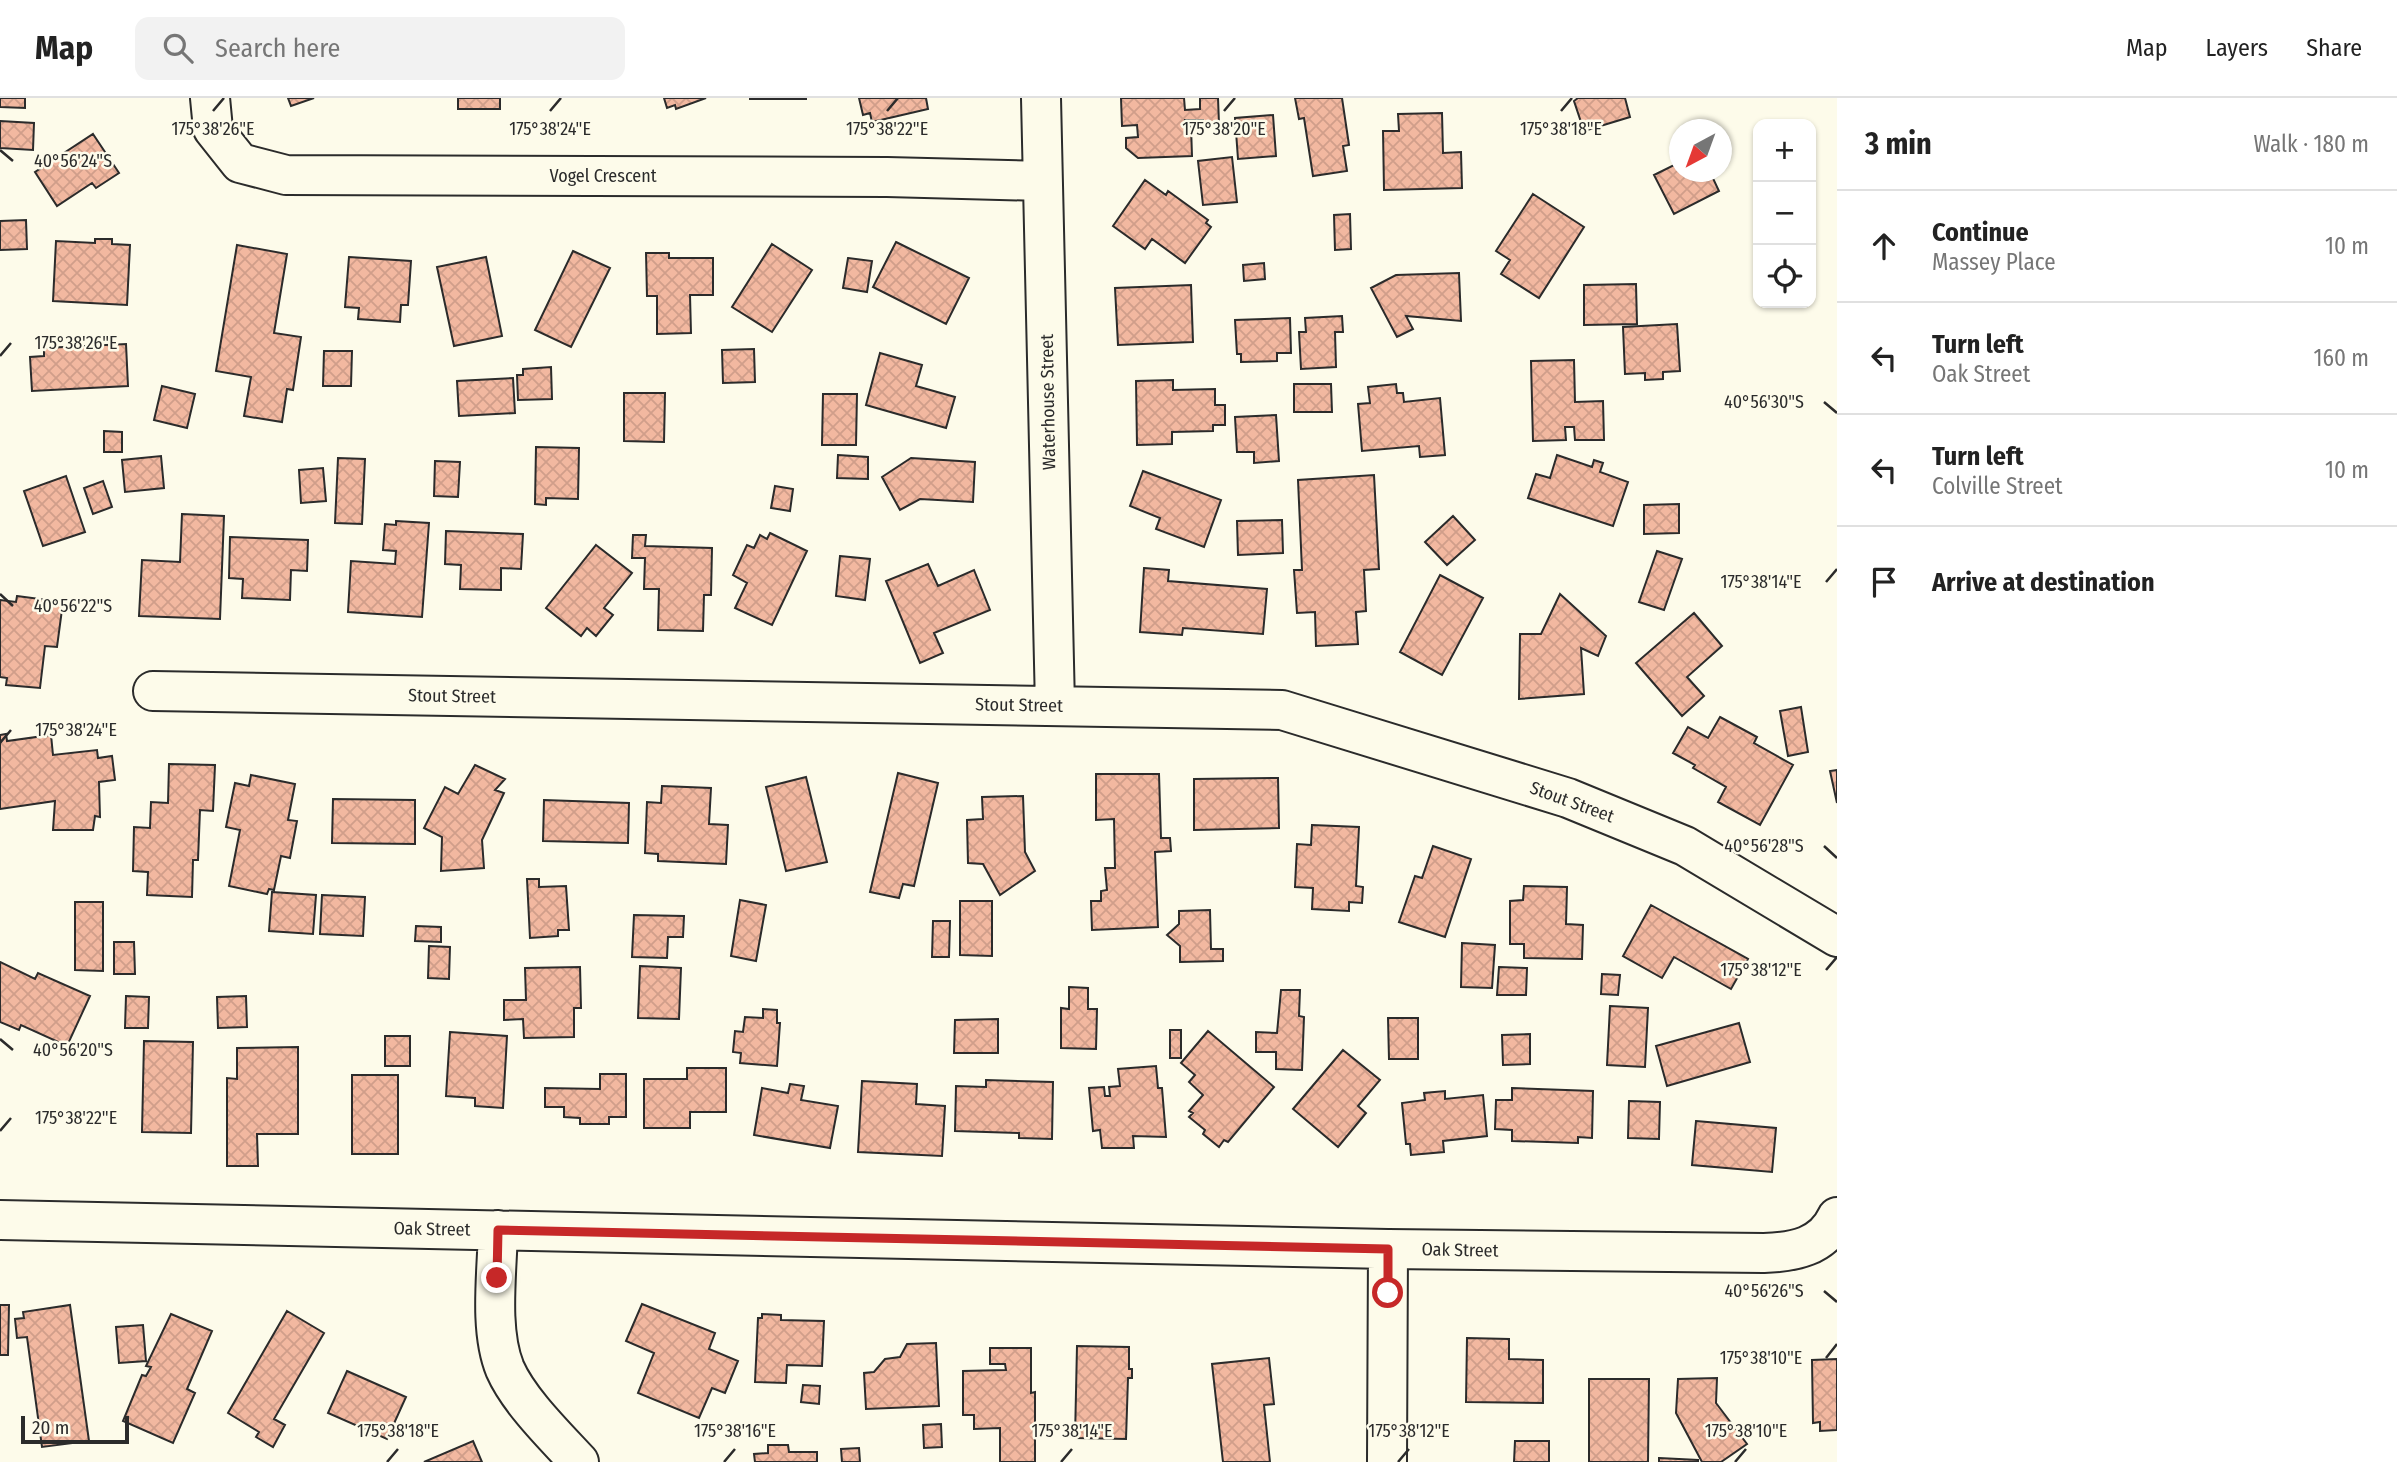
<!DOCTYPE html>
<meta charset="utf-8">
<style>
body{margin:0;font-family:"Fira Sans Condensed",sans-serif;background:#f2f2f2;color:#222}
.controls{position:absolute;right:21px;top:21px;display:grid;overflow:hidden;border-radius:14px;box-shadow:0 2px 5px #0004}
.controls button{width:63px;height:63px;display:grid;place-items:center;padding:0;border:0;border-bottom:2px solid #e0e0e0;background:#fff;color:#222;font:35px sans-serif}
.compass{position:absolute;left:1669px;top:21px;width:63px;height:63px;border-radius:50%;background:#fff;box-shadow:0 2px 5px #0004;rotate:221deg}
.scale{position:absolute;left:21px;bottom:18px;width:108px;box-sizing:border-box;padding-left:7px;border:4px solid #2b2b2b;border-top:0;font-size:19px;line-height:24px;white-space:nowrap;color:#2b2b2b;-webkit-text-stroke:5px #fdfbea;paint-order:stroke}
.stop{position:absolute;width:21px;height:21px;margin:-16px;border:5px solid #c62828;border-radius:50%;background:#fff}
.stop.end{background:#c62828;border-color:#fff;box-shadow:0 2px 7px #0008}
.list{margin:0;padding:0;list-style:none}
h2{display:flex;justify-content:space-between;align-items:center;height:91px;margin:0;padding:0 28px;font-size:30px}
h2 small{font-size:23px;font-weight:400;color:#767676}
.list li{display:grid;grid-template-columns:46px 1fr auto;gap:21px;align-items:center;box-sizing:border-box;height:112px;padding:0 28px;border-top:2px solid #e0e0e0}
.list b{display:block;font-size:26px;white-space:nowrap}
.list p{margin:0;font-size:23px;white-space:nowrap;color:#767676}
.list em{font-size:23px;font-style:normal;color:#767676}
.icon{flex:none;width:38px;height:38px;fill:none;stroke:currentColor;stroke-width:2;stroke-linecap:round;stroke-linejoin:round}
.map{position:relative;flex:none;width:1837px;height:1364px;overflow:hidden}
header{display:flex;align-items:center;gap:42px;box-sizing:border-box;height:98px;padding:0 35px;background:#fff;border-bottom:2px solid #e0e0e0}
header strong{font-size:33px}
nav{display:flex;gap:38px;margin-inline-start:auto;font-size:24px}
.search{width:490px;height:63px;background:#f2f2f2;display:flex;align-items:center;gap:18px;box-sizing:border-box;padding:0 24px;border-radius:14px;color:#767676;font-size:26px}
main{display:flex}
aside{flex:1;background:#fff}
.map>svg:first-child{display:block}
</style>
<header>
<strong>Map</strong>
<div class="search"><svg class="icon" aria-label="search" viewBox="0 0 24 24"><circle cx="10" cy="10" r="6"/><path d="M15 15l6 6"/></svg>Search here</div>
<nav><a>Map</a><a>Layers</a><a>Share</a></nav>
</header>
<main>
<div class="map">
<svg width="1837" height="1364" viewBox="0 0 1837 1364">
<defs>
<pattern id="building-cross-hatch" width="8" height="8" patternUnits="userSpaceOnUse" patternTransform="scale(1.75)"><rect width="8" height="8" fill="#f2b8a0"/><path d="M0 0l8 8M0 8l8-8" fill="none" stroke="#d09e8a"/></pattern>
</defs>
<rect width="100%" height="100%" fill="#fdfbea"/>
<path fill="url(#building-cross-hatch)" stroke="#2b2b2b" stroke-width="2" d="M0,0H25V10L0,9Z
M288,0H314L291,8Z
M458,0H500V11H458Z
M664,0H706L676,11L675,7L667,10Z
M750,0H806V1H750Z
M859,0H926L928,11L872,24L870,15L863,17Z
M1121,0H1184L1185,12L1200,11V0H1218L1219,26H1203V22H1185L1186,28H1191L1192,58L1138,60L1126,50V40L1138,39L1137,27L1122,28Z
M1295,0H1342L1349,47L1343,48L1347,73L1313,78L1304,20L1299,21Z
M1578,0H1625L1630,19L1584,33L1574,3Z
M1442,15L1443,55L1461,54L1462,90L1384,92L1383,33H1399L1398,16Z
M1273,17L1276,58L1238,61L1235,20Z
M0,23L34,25L33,52L0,50Z
M93,36L119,75L96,90L92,85L57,108L35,74Z
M1232,59L1237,104L1203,107L1198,63Z
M1680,64V74H1710L1719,93L1674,116L1654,77Z
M1145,82L1166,97L1168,93L1208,122L1206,125L1211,129L1185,165L1152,141L1145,151L1113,128Z
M1533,96L1584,129L1539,200L1501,176L1510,162L1496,153Z
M1350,116L1351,151L1335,152L1334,117Z
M26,122L27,151L0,152V123Z
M95,141H112V146L130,147L127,207L53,203L56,143L95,145Z
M896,144L969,180L946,226L873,189Z
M772,146L812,172L772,234L732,209Z
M237,147L287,156L274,235L301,239L293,292L287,291L282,324L244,318L251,279L216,273Z
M573,153L610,170L571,249L535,232Z
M646,155H669V160H713V197H690L691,235L657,236V198H647Z
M349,159L411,163L408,207H401L400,224L358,221L359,210L345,209Z
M486,159L502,238L454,248L437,169Z
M848,160L872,163L867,194L843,190Z
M1264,165L1265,181L1244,183L1243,167Z
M1459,175L1461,223L1406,218L1413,231L1397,239L1371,190L1396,177Z
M1636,186L1637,226L1584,227V187Z
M1191,187L1193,244L1118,247L1115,190Z
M1342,218L1343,234H1335L1336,269L1301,271L1299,234H1306L1305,220Z
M1290,220L1291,255H1277V263L1241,264V256H1237L1235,222Z
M1677,226L1680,273L1663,274V281L1645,282V275L1625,276L1623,229Z
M126,246L128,288L32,293L30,259L44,258V250Z
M754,251L755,284L723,285L722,252Z
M324,253H352L351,288H323Z
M880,255L922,267L916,288L955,299L946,330L866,307Z
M1574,262L1575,304L1603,303L1604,342H1575L1574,329H1565L1566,342L1533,343L1531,263Z
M551,269L552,301L518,302L517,277H523V271Z
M513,280L515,315L459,318L457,283Z
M1173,282V292L1215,291V307H1225V327H1213V333L1172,334V346L1137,347L1136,283Z
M1294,286H1331L1332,314H1294Z
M1396,286L1397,295H1403L1404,304L1440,300L1445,357L1420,359L1419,348L1362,353L1358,306L1370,305L1368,289Z
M162,288L195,296L187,330L154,322Z
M624,295H665L664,344L624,343Z
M823,296H857L856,347H822Z
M1276,317L1279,363L1254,365V354H1237L1235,319Z
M104,333L122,334V354H104Z
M536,349L579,350L578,401L546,400V407L535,406Z
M838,357L868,359V381L837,380Z
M1557,357L1592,369L1594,362L1603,365L1600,374L1628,384L1613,428L1528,400L1536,376L1550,380Z
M161,358L164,390L125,394L122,362Z
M338,360L365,361L362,426L335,425Z
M911,360L975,364L973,404L920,401L900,412L882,379Z
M435,363L460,364L458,399L434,398Z
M323,370L326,403L301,405L299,372Z
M1143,373L1221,402L1204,449L1156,431L1160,420L1130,408Z
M1374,377L1379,471L1364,472L1366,513L1356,514L1358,546L1316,548L1315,514L1297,515L1294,472H1302L1298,382Z
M66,378L85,434L43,448L24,393Z
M103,383L112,409L93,416L84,390Z
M775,388L793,391L790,413L771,410Z
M1679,406V435L1644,436V407Z
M182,416L224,418L220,521L139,518L142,462L180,464Z
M1453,418L1475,442L1447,467L1425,444Z
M1282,422L1283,455L1238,457L1237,423Z
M396,423L429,425L422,519L348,514L351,463L395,466L396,453L383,452L385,426L396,427Z
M446,433L523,436L521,471L501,470V492L460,491L461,467L445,466Z
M770,435L807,453L772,527L735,510L747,485L733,477L747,447L754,450L760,437L767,441Z
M633,437H646L645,448L712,450L711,497H704L703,533L658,532L659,491H644L645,460H632Z
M230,439L308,442L307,473L291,472L290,502L242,500L243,481L229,480Z
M596,447L632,475L604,510L613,517L596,538L587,530L581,538L546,510Z
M1657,453L1682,461L1664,512L1639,504Z
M840,458L870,461L865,502L836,498Z
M928,466L938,488L974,472L990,512L934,535L943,555L920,565L886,483Z
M1144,470L1169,472L1168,483L1267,491L1263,536L1183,530L1182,537L1140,534Z
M1440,477L1483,500L1442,577L1400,554Z
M1560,496L1606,538L1598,558L1581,550L1584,596L1519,601L1520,536H1541Z
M17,498L63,504L57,549L45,548L40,590L6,587L7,580L0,579V502L16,504Z
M1694,515L1722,548L1687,579L1704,598L1682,618L1636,565Z
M1801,609L1808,654L1788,658L1780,613Z
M1720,619L1757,639L1754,645L1793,667L1760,727L1718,704L1726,689L1693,670L1695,667L1673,655L1688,629L1708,640Z
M6,636L7,643L51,637L53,657L97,652L98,660L112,658L115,682L99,684L100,719L95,718L93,732H53L55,703L0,711V637Z
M169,666L215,667L213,713L200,712L198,762H193L192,799L147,797L148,774L133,773L134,729L150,730L151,704L168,705Z
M475,667L505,681L495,692L504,695L482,742L484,770L441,773L442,739L424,730L445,689L458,696Z
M1837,672V705L1830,673Z
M898,675L938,685L914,788L903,786L899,800L870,794Z
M1096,676H1159L1161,740H1170L1171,753L1155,754L1158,829L1092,832L1091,803H1101V793L1107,792L1105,770H1115L1114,721L1096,722Z
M251,677L295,686L288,722L297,723L290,760L281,758L274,792L269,791L267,796L229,788L240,732L226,729L235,685L249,688Z
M806,679L827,764L786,773L766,689Z
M1278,680L1279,730L1194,732V681Z
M662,688L711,690L709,726L728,727L726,766L658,763V756L645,755L647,704L661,705Z
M1023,698L1025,754L1035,773L1000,797L983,766L968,765L967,722L983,721L982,699Z
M333,701L415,702V746L332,745Z
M544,702L629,705L628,745L543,743Z
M1312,727L1359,729L1356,788L1363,789L1362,805L1349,804V813L1312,811L1313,790L1295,789L1297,746L1311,747Z
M1433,748L1471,761L1445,839L1399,824L1415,778L1422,780Z
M527,781H539V789L566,788L569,832H558V838L530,840Z
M1524,788L1567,789L1566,826L1583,827L1582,861L1524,860V846H1510V803L1523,802Z
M272,794L316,797L313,836L269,833Z
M322,797L365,799L363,838L320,836Z
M740,802L766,807L756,863L731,858Z
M960,803H992V858L960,857Z
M75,804H103V873L75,872Z
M1651,807L1748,861L1731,891L1674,859L1662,880L1623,858Z
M1210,812L1211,851H1223V863L1180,864V848L1167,837L1179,826V813Z
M634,817L684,818L683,839H668L667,860L632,859Z
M933,823H950L949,859H932Z
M416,828L441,829V844L415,843Z
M114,844H134L135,876H114Z
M1462,845L1495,847L1492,890L1461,889Z
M429,848L450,849L449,881L428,880Z
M0,864L35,881L38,875L90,898L67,948L21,927L19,932L0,924Z
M640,868L681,870L679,921L638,920Z
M580,869L581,910H574V939L524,940L523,921L504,922V902H526L525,870Z
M1499,869L1527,870L1526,897H1497Z
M1602,876L1620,877L1618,897L1601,896Z
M1069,889L1088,890V911H1097L1096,951L1061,950V910L1069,911Z
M1281,892H1300L1299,918L1304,919L1302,972L1276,971V954H1256V934L1277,935Z
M126,898L149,899L148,930H125Z
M246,898L247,929L218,930L217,899Z
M1610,908L1648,910L1645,969L1607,967Z
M763,911L777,912V925H780L777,968L740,965L741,955L733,954L735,933L743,934L745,919L763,920Z
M1388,920H1418V961H1389Z
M998,921V955H954L955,922Z
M1739,925L1750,964L1667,988L1656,948Z
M1170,932H1181V960H1170Z
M1208,933L1274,989L1228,1044L1224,1042L1219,1049L1203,1036L1205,1032L1189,1019L1193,1015L1189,1013L1203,997L1189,984L1195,977L1181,965Z
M450,934L507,938L503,1010L475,1008V1000L446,998Z
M1530,936V966L1503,967L1502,937Z
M385,938H410V968H385Z
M144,943L193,944L191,1035L142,1034Z
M298,949V1036H257L258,1068H227V980L237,981V950Z
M1343,952L1380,982L1358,1008L1366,1015L1338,1049L1293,1011Z
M1156,968L1158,990H1162L1166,1039L1133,1038L1134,1050H1102L1100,1032L1093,1033L1089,990L1104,989L1105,998H1110L1109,989L1120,988L1118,971Z
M687,970H726V1014H690V1030H644V981H687Z
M600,976H626V1019H609V1026H580V1020L564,1019V1009H545V990L600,991Z
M352,977H398V1056H352Z
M986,982L1053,984L1052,1041L1019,1040V1035L955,1033L956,988L986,989Z
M862,983L917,986L916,1006L945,1008L942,1058L858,1054Z
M790,986L804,988L801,1002L838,1008L830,1050L754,1037L762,990L788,995Z
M1512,990L1593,993L1592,1040L1578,1039V1045L1512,1043V1032L1495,1031L1496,1002H1512Z
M1445,993V1001L1483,997L1487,1038L1443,1043L1444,1054L1411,1057L1410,1046H1406L1402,1005L1425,1002L1424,995Z
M1629,1003L1660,1004L1659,1041L1628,1040Z
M1696,1023L1776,1030L1772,1074L1692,1067Z
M642,1206L715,1235L709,1251L738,1263L725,1295L712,1290L699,1320L638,1295L654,1255L626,1243Z
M0,1207H9L8,1257H0Z
M70,1207L89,1343L42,1349L27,1239L17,1240L15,1221L24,1220L23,1214Z
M287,1213L324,1235L274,1321L285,1327L273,1349L256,1339L259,1334L228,1315Z
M171,1216L212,1233L187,1291L195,1295L173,1345L123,1323L142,1277L146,1278L151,1269L146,1268Z
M762,1216L781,1217V1222L824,1223L822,1268L787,1267L786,1285L755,1284L758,1220H762Z
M143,1227L146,1263L119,1265L116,1229Z
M1467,1240L1509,1241V1261L1543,1262V1305L1466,1304Z
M936,1245L939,1308L866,1311L864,1275L874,1274L885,1261L900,1259L907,1246Z
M1077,1248L1129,1249V1271H1132V1280H1128L1126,1341L1075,1340Z
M990,1250H1031V1295L1035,1294V1364H1000V1330L974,1331V1317H963V1273L1006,1272L1005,1266H990Z
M1269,1260L1274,1306L1264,1307L1270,1364H1223L1212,1266Z
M1837,1261V1332L1820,1333V1324L1813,1325L1812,1262Z
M347,1273L406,1299L387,1341L328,1315Z
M1717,1280L1716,1305L1747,1346L1721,1364H1702L1676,1315L1678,1281Z
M1589,1281H1649L1648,1364H1589Z
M803,1287L820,1288L819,1306L801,1304Z
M941,1326L942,1349L924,1350L923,1327Z
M473,1343L482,1364H424Z
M1515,1343H1549V1364H1514Z
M768,1347H788L789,1354H817V1364H755L754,1356L768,1355Z
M859,1350L860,1364H842L841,1351Z
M1659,1360L1698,1362V1364H1659Z"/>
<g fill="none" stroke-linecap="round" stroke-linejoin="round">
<defs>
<path id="minor" d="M210,0L213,31L240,65L286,77L887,79L1042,83
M1041,0L1055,608
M153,593L1282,612L1568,700L1685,748L1837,839
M0,1122L1388,1151L1764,1155C1794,1154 1823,1149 1837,1119
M498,1132C497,1175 489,1232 505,1271C519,1303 555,1338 579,1364
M1387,1364L1388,1151"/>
</defs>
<use href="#minor" stroke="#2b2b2b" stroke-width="42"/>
<use href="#minor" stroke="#fdfbea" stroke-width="38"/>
</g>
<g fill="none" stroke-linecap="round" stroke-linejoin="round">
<path stroke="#c62828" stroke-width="9" d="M497,1180L498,1132L1388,1151V1195"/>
</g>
<path fill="none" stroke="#2b2b2b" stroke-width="2.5" d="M213,13L224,0M550,13L561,0M887,13L898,0M1224,13L1235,0M1561,13L1572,0M0,52L13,63M0,258L11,245M1824,304L1837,315M1826,484L1837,471M0,496L13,508M0,645L11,632M1824,748L1837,760M1826,872L1837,859M0,941L13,952M0,1033L11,1020M1824,1193L1837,1204M1826,1260L1837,1246M387,1364L398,1351M724,1364L735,1351M1061,1364L1072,1351M1398,1364L1409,1351M1735,1364L1746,1351"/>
<g text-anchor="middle" stroke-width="5" stroke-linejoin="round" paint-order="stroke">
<g font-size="18" fill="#2b2b2b" stroke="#fdfbea">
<text x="603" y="84">Vogel Crescent</text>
<text transform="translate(1048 304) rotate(-91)" y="6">Waterhouse Street</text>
<text transform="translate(452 598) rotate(1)" y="6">Stout Street</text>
<text transform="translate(1019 607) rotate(1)" y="6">Stout Street</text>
<text transform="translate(1572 704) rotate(20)" y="6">Stout Street</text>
<text transform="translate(432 1131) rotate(1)" y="6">Oak Street</text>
<text transform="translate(1460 1152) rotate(1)" y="6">Oak Street</text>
</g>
</g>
<g font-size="18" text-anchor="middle" fill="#2b2b2b" stroke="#fdfbea" stroke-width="5" stroke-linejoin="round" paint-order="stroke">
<text x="213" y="37">175°38'26"E</text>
<text x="550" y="37">175°38'24"E</text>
<text x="887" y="37">175°38'22"E</text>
<text x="1224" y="37">175°38'20"E</text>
<text x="1561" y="37">175°38'18"E</text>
<text x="73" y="69">40°56'24"S</text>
<text x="76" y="251">175°38'26"E</text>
<text x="1764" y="310">40°56'30"S</text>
<text x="1761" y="490">175°38'14"E</text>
<text x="73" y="514">40°56'22"S</text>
<text x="76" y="638">175°38'24"E</text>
<text x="1764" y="754">40°56'28"S</text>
<text x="1761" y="878">175°38'12"E</text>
<text x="73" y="958">40°56'20"S</text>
<text x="76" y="1026">175°38'22"E</text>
<text x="1764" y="1199">40°56'26"S</text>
<text x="1761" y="1266">175°38'10"E</text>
<text x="398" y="1339">175°38'18"E</text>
<text x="735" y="1339">175°38'16"E</text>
<text x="1072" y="1339">175°38'14"E</text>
<text x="1409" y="1339">175°38'12"E</text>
<text x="1746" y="1339">175°38'10"E</text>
</g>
</svg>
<div class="controls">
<button>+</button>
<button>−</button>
<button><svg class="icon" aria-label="locate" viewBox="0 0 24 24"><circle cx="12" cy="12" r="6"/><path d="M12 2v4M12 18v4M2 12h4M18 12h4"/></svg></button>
</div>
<svg class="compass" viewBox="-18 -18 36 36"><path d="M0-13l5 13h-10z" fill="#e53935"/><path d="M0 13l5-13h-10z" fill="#767676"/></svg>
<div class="scale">20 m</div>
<div class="stop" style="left:1388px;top:1195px"></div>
<div class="stop end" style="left:497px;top:1180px"></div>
</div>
<aside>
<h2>3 min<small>Walk · 180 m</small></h2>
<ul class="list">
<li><svg class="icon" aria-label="ahead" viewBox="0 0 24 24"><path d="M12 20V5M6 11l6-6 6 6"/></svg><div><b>Continue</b><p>Massey Place</p></div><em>10 m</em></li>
<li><svg class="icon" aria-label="left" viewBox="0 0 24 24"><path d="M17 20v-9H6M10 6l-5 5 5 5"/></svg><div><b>Turn left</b><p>Oak Street</p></div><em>160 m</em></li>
<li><svg class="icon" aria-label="left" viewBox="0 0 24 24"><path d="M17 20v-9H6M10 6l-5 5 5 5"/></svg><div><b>Turn left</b><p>Colville Street</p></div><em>10 m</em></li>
<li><svg class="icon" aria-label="arrive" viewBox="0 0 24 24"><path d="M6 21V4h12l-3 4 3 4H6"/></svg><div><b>Arrive at destination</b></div></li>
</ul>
</aside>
</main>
